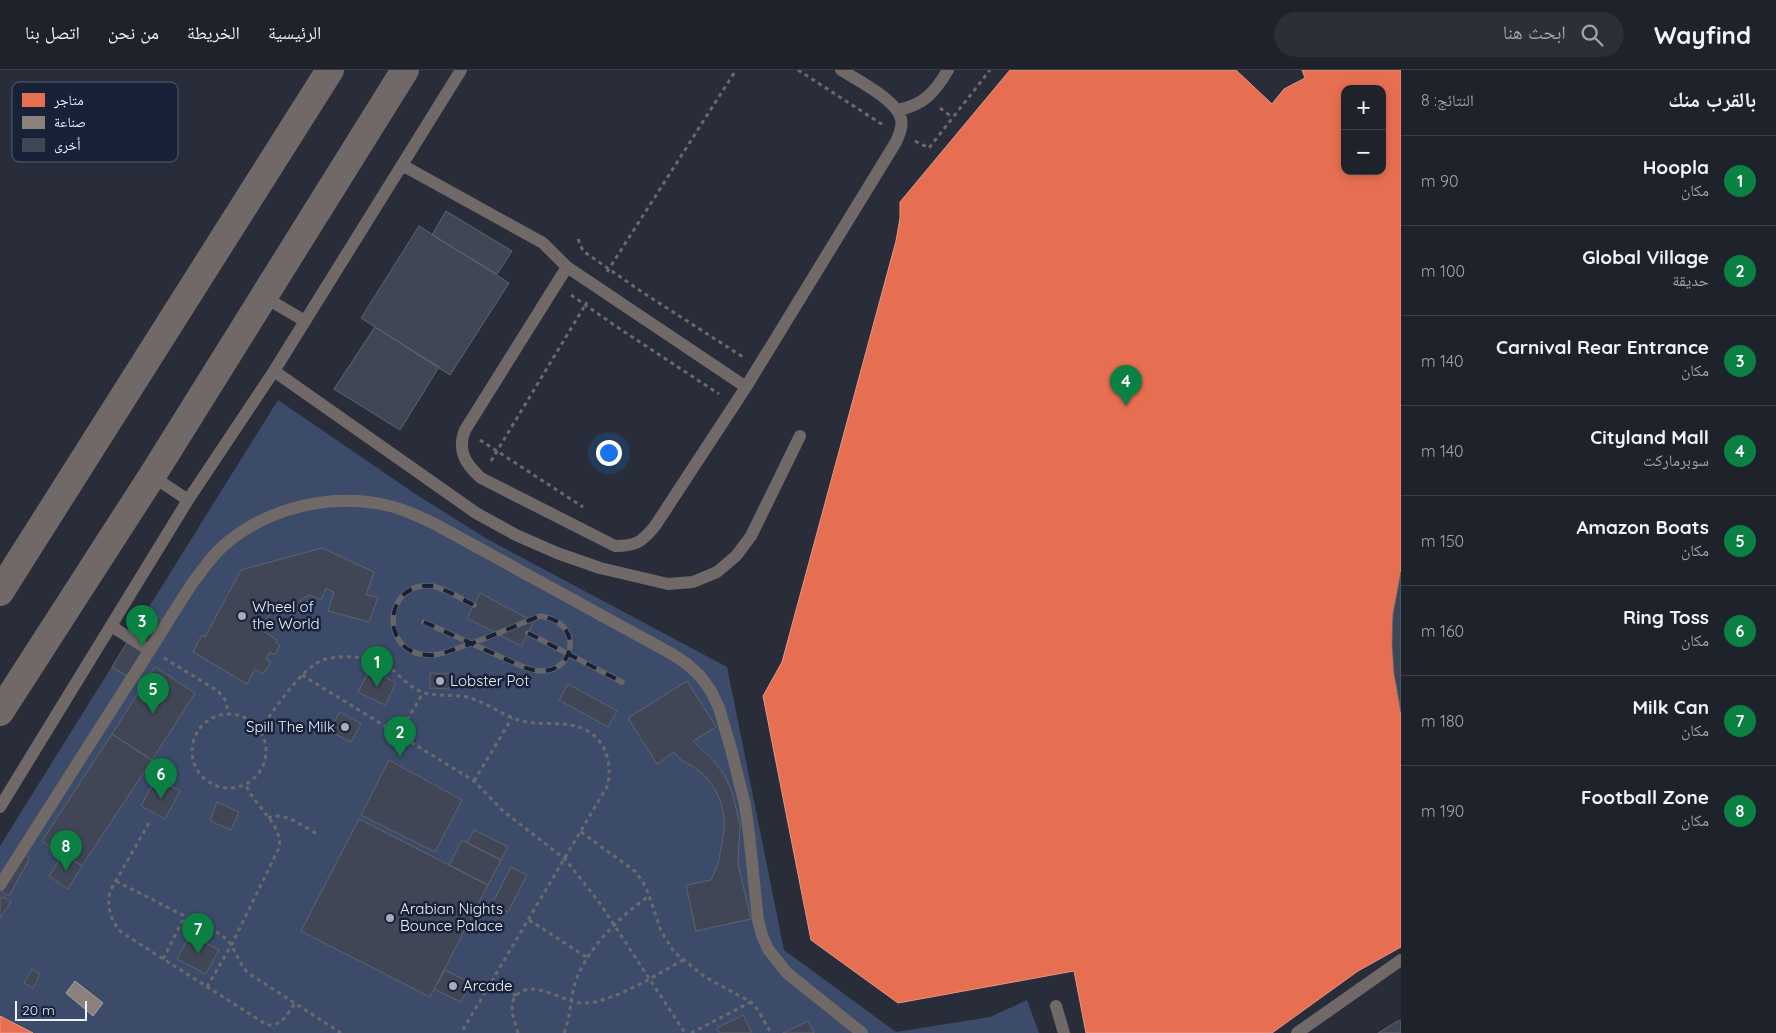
<!DOCTYPE html>
<html lang="ar">
<meta charset="utf-8">
<style>
body{margin:0;font-family:Quicksand,"Noto Naskh Arabic",sans-serif;background:#2b2f37;color:#f1f3f6;direction:rtl}
.controls{position:absolute;right:15px;top:15px;display:grid;overflow:hidden;border-radius:10px;box-shadow:0 2px 8px #0003}
.controls button{width:45px;height:45px;display:grid;place-items:center;padding:0;border:0;border-bottom:1px solid #3c3f47;background:#1e222b;color:#f1f3f6;font:25px sans-serif}
.scale{position:absolute;left:15px;bottom:12px;width:72px;box-sizing:border-box;padding-left:5px;border:2px solid #ebf1fd;border-top:0;font-size:14px;line-height:18px;white-space:nowrap;color:#ebf1fd;-webkit-text-stroke:4px #172137;paint-order:stroke}
.you{position:absolute;left:608px;top:382px;width:18px;height:18px;margin:-12px;border:4px solid #fff;border-radius:50%;background:#1a73e8;box-shadow:0 0 0 8px #1a73e833}
.badge{display:grid;place-items:center;width:32px;height:32px;border-radius:50%;background:#0b8043;color:#fff;font-size:16px;font-weight:700}
.pin{position:absolute;translate:-50% -41px;filter:drop-shadow(0 1px 2px #0008)}
.pin::after{content:'';position:absolute;top:26px;width:18px;height:15px;background:inherit;clip-path:polygon(0 0,100% 0,50% 100%)}
.list{margin:0;padding:0;list-style:none}
h2{display:flex;justify-content:space-between;align-items:center;height:65px;margin:0;padding:0 20px;font-size:21px}
h2 small{font-size:16px;font-weight:400;color:#a1a4a9}
.list li{display:grid;grid-template-columns:32px 1fr auto;gap:15px;align-items:center;box-sizing:border-box;height:90px;padding:0 20px;border-top:1px solid #3c3f47}
.list b{display:block;font-size:19px;white-space:nowrap}
.list p{margin:0;font-size:16px;white-space:nowrap;color:#a1a4a9}
.list em{font-size:16px;font-style:normal;color:#a1a4a9}
.icon{flex:none;width:28px;height:28px;fill:none;stroke:currentColor;stroke-width:2;stroke-linecap:round;stroke-linejoin:round}
.map{position:relative;flex:none;width:1401px;height:963px;overflow:hidden;direction:ltr}
header{display:flex;align-items:center;gap:30px;box-sizing:border-box;height:70px;padding:0 25px;background:#1e222b;border-bottom:1px solid #3c3f47}
header strong{font-size:24px}
nav{display:flex;gap:28px;margin-inline-start:auto;font-size:18px}
.search{width:350px;height:45px;background:#2b2f37;display:flex;align-items:center;gap:12px;box-sizing:border-box;padding:0 18px;border-radius:28px;color:#a1a4a9;font-size:19px}
main{display:flex}
aside{flex:1;background:#1e222b}
.map>svg:first-child{display:block}
</style>
<header>
<strong>Wayfind</strong>
<div class="search"><svg class="icon" aria-label="search" viewBox="0 0 24 24"><circle cx="10" cy="10" r="6"/><path d="M15 15l6 6"/></svg>ابحث هنا</div>
<nav><a>الرئيسية</a><a>الخريطة</a><a>من نحن</a><a>اتصل بنا</a></nav>
</header>
<main>
<aside>
<h2>بالقرب منك<small>النتائج: 8</small></h2>
<ul class="list">
<li><span class="badge">1</span><div><b>Hoopla</b><p>مكان</p></div><em>90 m</em></li>
<li><span class="badge">2</span><div><b>Global Village</b><p>حديقة</p></div><em>100 m</em></li>
<li><span class="badge">3</span><div><b>Carnival Rear Entrance</b><p>مكان</p></div><em>140 m</em></li>
<li><span class="badge">4</span><div><b>Cityland Mall</b><p>سوبرماركت</p></div><em>140 m</em></li>
<li><span class="badge">5</span><div><b>Amazon Boats</b><p>مكان</p></div><em>150 m</em></li>
<li><span class="badge">6</span><div><b>Ring Toss</b><p>مكان</p></div><em>160 m</em></li>
<li><span class="badge">7</span><div><b>Milk Can</b><p>مكان</p></div><em>180 m</em></li>
<li><span class="badge">8</span><div><b>Football Zone</b><p>مكان</p></div><em>190 m</em></li>
</ul>
</aside>
<div class="map">
<svg width="1401" height="963" viewBox="0 0 1401 963">
<rect width="100%" height="100%" fill="#282d39"/>
<path fill="#3d4b6a" d="M278,330L414,423L487,469L727,597L784,880L896,962L990,947L1027,930L1039,963H0V776Z"/>
<path fill="#e76f51" stroke="#e89685" fill-rule="evenodd" d="M1010,0H1236L1272,34L1284,19L1305,8L1302,0H1401V502L1393,544L1392,573L1394,603L1401,642V877L1358,901L1272,963H1086L1074,901L898,933L811,870L763,626L782,592L896,171L900,148V132ZM1345,19H1382V101H1345Z
M0,946L33,963H0Z"/>
<path fill="#8a817c" stroke="#a7a3a3" d="M75,911L103,933L93,946L66,923Z"/>
<path fill="#404655" stroke="#5e636d" d="M446,141L512,181L497,204L432,165Z
M419,156L509,213L450,305L361,248Z
M375,257L439,297L400,360L334,319Z
M322,478L374,502L366,525L378,527L369,552L328,541L334,522L326,518L321,530L310,525L300,530L302,539L297,543L290,542L286,536L271,542L260,559L277,570L276,573L280,575L275,585L270,582L266,589L271,592L263,604L255,599L247,614L193,582L202,565L205,567L241,500Z
M1401,502V642L1394,603L1392,573L1393,544Z
M480,523L534,552L521,576L467,548Z
M147,540L172,556L137,612L112,597Z
M155,597L195,623L152,690L112,664Z
M370,599L396,613L385,635L358,622Z
M430,603L451,604L449,619L430,618Z
M687,611L716,657L693,671L715,692L725,706L732,722L740,755L738,794L751,849L696,861L686,815L711,810L718,794L724,762V747L721,733L715,719L706,707L694,697L681,690L674,682L657,694L628,648Z
M568,614L617,641L608,657L559,630Z
M340,642L361,654L351,672L329,661Z
M112,664L152,690L82,796L42,771Z
M389,690L462,730L435,782L361,745Z
M156,708L180,721L165,749L141,736Z
M217,732L239,742L231,760L210,751Z
M359,749L488,815L430,927L301,861Z
M474,760L508,777L501,790L467,773Z
M462,770L501,790L488,815L449,795Z
M23,784L30,788L9,826L2,821Z
M63,784L82,796L68,819L49,806Z
M511,797L527,805L508,842L492,834Z
M2,827L11,831L0,849V830Z
M190,865L219,880L206,904L177,889Z
M32,899L40,904L33,918L24,913Z
M445,900L471,913L461,932L434,919Z
M743,945L752,963H720L717,958Z
M1401,950V963H1378L1398,951Z
M808,951L814,963H783Z"/>
<g fill="none" stroke-linecap="round" stroke-linejoin="round">
<path stroke="#6c696b" stroke-width="3" stroke-dasharray="4 4" stroke-linecap="butt" d="M798,0L883,55
M940,38L952,47
M915,71L929,78L990,0
M578,169L583,181L642,222L743,287
M607,202L736,0
M571,225L620,259L719,324
M480,370L583,437
M491,391L587,232
M164,588L218,621L226,631L228,644
M302,605L474,711L503,741L565,789L599,832L685,963
M192 681a37 37 0 1 1 74 0a37 37 0 1 1-74 0Z
M259,660C274,641 301,598 323,590C340,584 373,586 389,597C401,606 410,619 425,623C439,627 453,624 467,627C486,632 503,646 522,651C546,657 571,648 592,664C608,676 611,696 608,715L461,963
M399,664L423,623
M474,711L512,648
M268,748C284,740 305,758 319,765
M149,753L110,821C107,838 110,849 121,862L267,955C283,956 287,944 295,933
M581,762L636,802L646,817L661,861L674,882L705,907L751,932L758,940L771,963
M116,811L220,864C237,876 235,889 248,903L341,963
M529,850L588,888
M163,889L185,846
M493,911L516,926
M207,917L232,874L279,778C284,755 254,736 246,715
M518,963C514,949 504,927 525,920C540,915 564,931 581,933C609,935 658,904 683,890
M564,963C570,948 570,933 574,917C583,882 620,846 649,826
M691,963L751,932"/>
<path stroke="#706967" stroke-width="12" d="M898,40C924,35 935,22 948,0
M402,95L543,173L567,197L746,317
M567,197L465,360C457,380 465,394 481,408L615,476C636,476 642,472 655,456L746,317L896,72C899,65 903,57 901,49C897,30 857,10 841,0
M264,227L305,251
M274,301L476,443L516,465L557,483L600,498L668,514L693,512L717,502L736,486L751,466L800,366
M152,406L188,430
M111,556L149,580
M0,737L188,430L274,301L461,0
M0,815L193,512C202,501 211,487 222,477C267,437 332,422 390,436C404,439 419,447 433,453L672,584L687,594L700,606L711,621L719,638L731,679L745,735L749,764L758,850L762,865L768,879L787,903L862,963
M1056,936L1064,963
M1297,963L1401,890"/>
<path stroke="#706967" stroke-width="28" d="M0,522L330,0
M0,642L152,406L405,0"/>
<defs>
<path id="rail" d="M424,552C450,564 475,575 501,587C513,592 526,600 540,601C575,603 585,552 540,546C512,557 486,569 458,578C448,581 439,586 428,585C379,584 383,511 432,516C444,518 463,530 474,535
M528,563L622,612"/>
</defs>
<use href="#rail" stroke="#66656a" stroke-width="5.5"/>
<use href="#rail" stroke="#172137" stroke-width="4" stroke-dasharray="11" stroke-linecap="butt"/>
</g>
<g fill="#a7acb8" stroke="#172137" stroke-width="2">
<circle cx="242" cy="546" r="5"/>
<circle cx="440" cy="611" r="5"/>
<circle cx="345" cy="657" r="5"/>
<circle cx="390" cy="848" r="5"/>
<circle cx="453" cy="916" r="5"/>
</g>
<g text-anchor="middle" stroke-width="5" stroke-linejoin="round" paint-order="stroke">
<g font-size="15" fill="#ebf1fd" stroke="#172137" text-anchor="start">
<text x="252" y="542">Wheel of<tspan x="252" dy="17">the World</tspan></text>
<text x="450" y="616">Lobster Pot</text>
<text x="335" y="662" text-anchor="end">Spill The Milk</text>
<text x="400" y="844">Arabian Nights<tspan x="400" dy="17">Bounce Palace</tspan></text>
<text x="463" y="921">Arcade</text>
</g>
</g>
<rect x="12" y="12" width="166" height="80" rx="8" fill="#172137" stroke="#575f72" stroke-width="1"/>
<rect x="22" y="23" width="23" height="14" fill="#e76f51"/>
<rect x="22" y="46" width="23" height="13" fill="#8a817c"/>
<rect x="22" y="68" width="23" height="14" fill="#404655"/>
<g font-size="14" fill="#ebf1fd">
<text x="54" y="35">متاجر</text>
<text x="54" y="57">صناعة</text>
<text x="54" y="80">أخرى</text>
</g>
</svg>
<div class="controls">
<button>+</button>
<button>−</button>
</div>
<div class="scale">20 m</div>
<div class="you"></div>
<div class="pin badge" style="left:377px;top:617px">1</div>
<div class="pin badge" style="left:400px;top:687px">2</div>
<div class="pin badge" style="left:142px;top:576px">3</div>
<div class="pin badge" style="left:1126px;top:336px">4</div>
<div class="pin badge" style="left:153px;top:644px">5</div>
<div class="pin badge" style="left:161px;top:729px">6</div>
<div class="pin badge" style="left:198px;top:884px">7</div>
<div class="pin badge" style="left:66px;top:801px">8</div>
</div>
</main>
